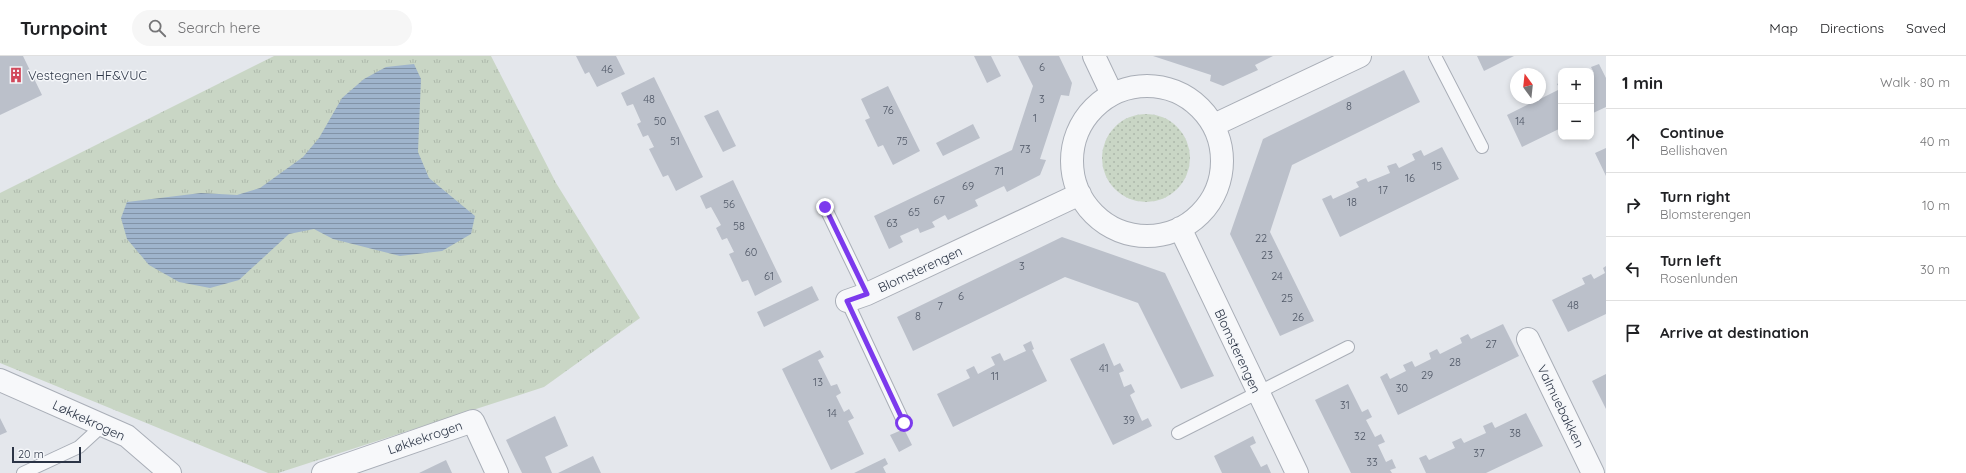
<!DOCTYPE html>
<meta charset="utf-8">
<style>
body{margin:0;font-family:Quicksand,sans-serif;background:#f6f6f6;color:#202124}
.controls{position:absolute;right:12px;top:12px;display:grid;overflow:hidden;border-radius:8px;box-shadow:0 2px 6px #0003}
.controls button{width:36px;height:36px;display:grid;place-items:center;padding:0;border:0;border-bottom:1px solid #e0e0e0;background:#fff;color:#202124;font:20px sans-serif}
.compass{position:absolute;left:1510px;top:12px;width:36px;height:36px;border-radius:50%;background:#fff;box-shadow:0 2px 6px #0003;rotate:345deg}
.scale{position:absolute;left:12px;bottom:10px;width:69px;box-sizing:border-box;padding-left:4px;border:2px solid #2b3445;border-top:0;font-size:11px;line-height:14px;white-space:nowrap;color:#2b3445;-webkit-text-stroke:3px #f4f6f9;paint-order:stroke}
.stop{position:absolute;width:12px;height:12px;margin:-9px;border:3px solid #7c3aed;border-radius:50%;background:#fff}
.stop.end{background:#7c3aed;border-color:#fff;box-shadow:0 1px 4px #0008}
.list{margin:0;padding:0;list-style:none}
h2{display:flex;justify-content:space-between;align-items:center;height:52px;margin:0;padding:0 16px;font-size:17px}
h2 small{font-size:13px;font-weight:400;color:#757577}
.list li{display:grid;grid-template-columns:26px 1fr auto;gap:12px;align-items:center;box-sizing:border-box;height:64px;padding:0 16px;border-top:1px solid #e0e0e0}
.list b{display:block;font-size:15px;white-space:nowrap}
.list p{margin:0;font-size:13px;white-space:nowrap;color:#757577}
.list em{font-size:13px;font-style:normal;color:#757577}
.icon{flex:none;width:22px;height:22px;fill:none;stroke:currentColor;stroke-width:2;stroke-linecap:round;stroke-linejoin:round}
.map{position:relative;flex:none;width:1606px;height:417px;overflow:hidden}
header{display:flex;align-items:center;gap:24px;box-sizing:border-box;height:56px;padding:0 20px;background:#fff;border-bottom:1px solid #e0e0e0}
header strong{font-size:19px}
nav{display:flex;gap:22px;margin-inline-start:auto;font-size:14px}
.search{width:280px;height:36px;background:#f6f6f6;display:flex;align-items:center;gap:10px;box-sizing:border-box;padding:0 14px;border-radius:22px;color:#757577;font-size:15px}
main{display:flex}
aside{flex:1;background:#fff}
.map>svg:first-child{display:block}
</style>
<header>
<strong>Turnpoint</strong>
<div class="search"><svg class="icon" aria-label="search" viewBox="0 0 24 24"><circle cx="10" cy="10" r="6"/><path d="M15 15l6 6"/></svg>Search here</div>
<nav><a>Map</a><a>Directions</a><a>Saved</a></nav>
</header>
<main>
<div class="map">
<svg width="1606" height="417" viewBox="0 0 1606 417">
<defs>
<pattern id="grass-dots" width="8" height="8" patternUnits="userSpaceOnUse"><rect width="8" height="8" fill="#c9d6c5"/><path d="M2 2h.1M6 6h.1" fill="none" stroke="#adb8ab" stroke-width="1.8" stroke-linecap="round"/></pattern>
<pattern id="park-tufts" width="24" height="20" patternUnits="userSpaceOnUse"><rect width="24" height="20" fill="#c9d6c5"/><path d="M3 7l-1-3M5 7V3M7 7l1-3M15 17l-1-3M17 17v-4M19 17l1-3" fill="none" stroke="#adb8ab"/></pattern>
<pattern id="water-rules" width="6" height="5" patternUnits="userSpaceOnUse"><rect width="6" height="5" fill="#9fb4cc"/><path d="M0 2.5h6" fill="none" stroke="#8293a7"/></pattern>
</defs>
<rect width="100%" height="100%" fill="#e4e7ec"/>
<path fill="url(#grass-dots)" d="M1102 102a44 44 0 1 1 88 0a44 44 0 1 1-88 0Z"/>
<path fill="url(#park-tufts)" d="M274,0H491L556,127L640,262L544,331L278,417H268L0,307V137Z"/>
<path fill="url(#water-rules)" d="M414,8L421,23L418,96L429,122L475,160L471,178L442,195L400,200L333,183L314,173L289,178L239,224L210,232L179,226L149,209L127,183L121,162L127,146L201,137L237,139L260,132L303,101L319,82L342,42L364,23L386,11Z"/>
<path fill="#bbc0ca" d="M0,0H23L42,39L0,59Z
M576,0H616L625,18L597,31L589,16L585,18Z
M974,0H991L1001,20L987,27Z
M1018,0H1059L1072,27L1069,40L1061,39L1040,103L1046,104L1040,119L1007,136L1004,130L975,144L978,150L948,164L945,159L932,166L935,171L920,177L918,172L900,180L903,186L889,193L874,160L1012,94L1033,30Z
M1153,0H1273L1255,9L1258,14L1223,30L1210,25L1211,19Z
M1477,0H1514L1484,15Z
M1599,8L1606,22V51L1591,58V18L1594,17L1591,11Z
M1404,14L1420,46L1292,109L1270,176L1314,265L1280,280L1230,178L1263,83Z
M654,21L703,121L676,135L668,119L663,121L649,93L654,91L648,79L643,81L637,68L641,66L633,48L627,50L621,37Z
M1561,26V72L1522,91L1507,59L1529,48L1527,43L1538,42V44L1560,33L1557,28Z
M888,30L920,95L893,109L883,89L878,91L865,64L870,62L861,43Z
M718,54L736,90L723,96L704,60Z
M973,68L980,82L943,100L936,87Z
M1442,91L1459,123L1340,181L1322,143L1331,139L1333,143L1359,131L1356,126L1366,122L1368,126L1390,117L1387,110L1396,107L1399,112L1415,104L1412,98L1421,94L1424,100Z
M1606,92V120L1595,97Z
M733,124L782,226L755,240L748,224L742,226L729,198L734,196L727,182L722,184L716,172L721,169L711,151L706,153L700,140Z
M1062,181L1165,217L1214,320L1181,333L1138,247L1065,221L913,295L897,261Z
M1606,210V258L1568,276L1552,244L1585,228L1582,222L1591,218L1594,223L1605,217L1603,212Z
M812,230L819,244L764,271L757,256Z
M1503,268L1519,300L1398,359L1380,321L1387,317L1390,323L1406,315L1403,309L1412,305L1415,311L1431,303L1429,297L1437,293L1440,298L1462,287L1460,282L1468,278L1471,283Z
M1031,285L1034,293L1032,294L1047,325L953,371L937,338L970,322L966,314L974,310L978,318L995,309L991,301L1000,297L1004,305L1026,295L1023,289Z
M1104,287L1114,310L1120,307L1124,315L1119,317L1124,331L1131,328L1135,336L1130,339L1142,365L1148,362L1152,370L1113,389L1070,303Z
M820,294L824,301L818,304L831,330L837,328L841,337L836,340L844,356L849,353L854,362L848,365L864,398L831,414L782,313Z
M1606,318V353L1592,325Z
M1348,328L1362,356L1368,353L1372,361L1366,364L1375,381L1381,378L1385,386L1378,389L1386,406L1392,403L1396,412L1390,414L1392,417H1351L1315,344Z
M1526,357L1543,390L1486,417H1426L1419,402L1426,399L1429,404L1455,392L1452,386L1461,382L1464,387L1486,377L1483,370L1492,366L1495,372Z
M555,360L568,390L545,401L552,417H522L506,384Z
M0,362L7,376L0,379Z
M904,373L912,389L899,396L890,379Z
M1253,380L1256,387L1250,390L1261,411L1267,408L1271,417H1222L1214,400Z
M593,400L601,417H558Z
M885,402L888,408L883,411L886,417H854Z
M446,404L452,417H419Z"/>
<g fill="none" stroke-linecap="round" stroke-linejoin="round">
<defs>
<path id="lane" d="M1435,0L1482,91
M825,151L867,238
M847,245L904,367
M1178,377L1348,291
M23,417L79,391L103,369"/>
<path id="street" d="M1094,0L1112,38
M1072 105a75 75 0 1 1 150 0a75 75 0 1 1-150 0Z
M1214,69L1360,0
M1180,172L1297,417
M847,245L867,238L1080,138
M1528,283L1593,417
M0,324L127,380L170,417
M323,417L473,365L497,417"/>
</defs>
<use href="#lane" stroke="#a9aeb7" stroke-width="14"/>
<use href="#street" stroke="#a9aeb7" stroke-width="24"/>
<use href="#lane" stroke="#f7f8fa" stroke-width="12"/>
<use href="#street" stroke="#f7f8fa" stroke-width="22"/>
</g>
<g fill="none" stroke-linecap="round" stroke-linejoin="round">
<path stroke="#7c3aed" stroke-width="5" d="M825,151L867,238L847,245L904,367"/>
</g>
<defs>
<symbol id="building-bare" viewBox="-9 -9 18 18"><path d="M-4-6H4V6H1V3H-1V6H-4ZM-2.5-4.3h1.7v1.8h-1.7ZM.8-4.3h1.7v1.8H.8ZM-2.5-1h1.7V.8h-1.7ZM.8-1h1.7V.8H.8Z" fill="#d1495b" stroke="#f4f6f9" stroke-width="2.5" paint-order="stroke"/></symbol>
</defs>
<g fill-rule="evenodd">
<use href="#building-bare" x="5" y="8" width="22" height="22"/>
</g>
<g text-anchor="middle" stroke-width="3" stroke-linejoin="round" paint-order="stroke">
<g font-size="11" fill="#4f5766">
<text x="1042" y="15">6</text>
<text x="607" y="17">46</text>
<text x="649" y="47">48</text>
<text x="1042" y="47">3</text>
<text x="1349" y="54">8</text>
<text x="888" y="58">76</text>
<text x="1035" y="66">1</text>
<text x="660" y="69">50</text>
<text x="1520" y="69">14</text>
<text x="675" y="89">51</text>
<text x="902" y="89">75</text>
<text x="1025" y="97">73</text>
<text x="1437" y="114">15</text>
<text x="999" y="119">71</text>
<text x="1410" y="126">16</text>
<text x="968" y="134">69</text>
<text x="1383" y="138">17</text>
<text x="939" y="148">67</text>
<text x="1352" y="150">18</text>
<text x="729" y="152">56</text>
<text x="914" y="160">65</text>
<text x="892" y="171">63</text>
<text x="739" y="174">58</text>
<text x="1261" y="186">22</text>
<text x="751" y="200">60</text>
<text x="1267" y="203">23</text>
<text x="1022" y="214">3</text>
<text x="769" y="224">61</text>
<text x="1277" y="224">24</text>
<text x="961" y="244">6</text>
<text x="1287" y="246">25</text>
<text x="1573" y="253">48</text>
<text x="940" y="254">7</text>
<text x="918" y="264">8</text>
<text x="1298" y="265">26</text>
<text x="1491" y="292">27</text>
<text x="1455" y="310">28</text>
<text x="1104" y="316">41</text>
<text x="1427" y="323">29</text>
<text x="995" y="324">11</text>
<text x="818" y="330">13</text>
<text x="1402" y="336">30</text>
<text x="1345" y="353">31</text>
<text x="832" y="361">14</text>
<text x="1129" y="368">39</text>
<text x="1515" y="381">38</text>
<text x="1360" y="384">32</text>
<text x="1479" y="401">37</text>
<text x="1372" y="410">33</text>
</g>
<g font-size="13" fill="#2b3445" stroke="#f4f6f9" text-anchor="start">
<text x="28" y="24">Vestegnen HF&amp;VUC</text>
</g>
<g font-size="13" fill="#2b3445" stroke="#f4f6f9">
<text transform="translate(920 213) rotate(-25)" y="5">Blomsterengen</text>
<text transform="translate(1238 295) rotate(65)" y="5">Blomsterengen</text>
<text transform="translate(1561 350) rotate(64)" y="5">Valmuebakken</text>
<text transform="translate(89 364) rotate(25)" y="5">Løkkekrogen</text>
<text transform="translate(425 381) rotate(-19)" y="5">Løkkekrogen</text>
</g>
</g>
</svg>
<div class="controls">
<button>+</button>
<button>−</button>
</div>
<svg class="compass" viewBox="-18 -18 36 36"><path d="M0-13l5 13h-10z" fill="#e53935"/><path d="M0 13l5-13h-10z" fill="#757577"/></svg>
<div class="scale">20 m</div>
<div class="stop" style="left:904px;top:367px"></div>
<div class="stop end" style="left:825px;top:151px"></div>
</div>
<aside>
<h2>1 min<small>Walk · 80 m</small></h2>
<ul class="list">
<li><svg class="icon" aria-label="ahead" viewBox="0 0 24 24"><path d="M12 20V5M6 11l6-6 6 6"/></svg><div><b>Continue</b><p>Bellishaven</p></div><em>40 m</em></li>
<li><svg class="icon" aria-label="right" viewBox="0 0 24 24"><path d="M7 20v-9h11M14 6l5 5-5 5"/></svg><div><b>Turn right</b><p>Blomsterengen</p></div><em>10 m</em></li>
<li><svg class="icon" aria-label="left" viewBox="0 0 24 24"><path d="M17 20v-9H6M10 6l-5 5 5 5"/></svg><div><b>Turn left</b><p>Rosenlunden</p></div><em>30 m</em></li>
<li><svg class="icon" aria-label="arrive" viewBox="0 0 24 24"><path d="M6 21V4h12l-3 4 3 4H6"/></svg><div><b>Arrive at destination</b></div></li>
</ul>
</aside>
</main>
